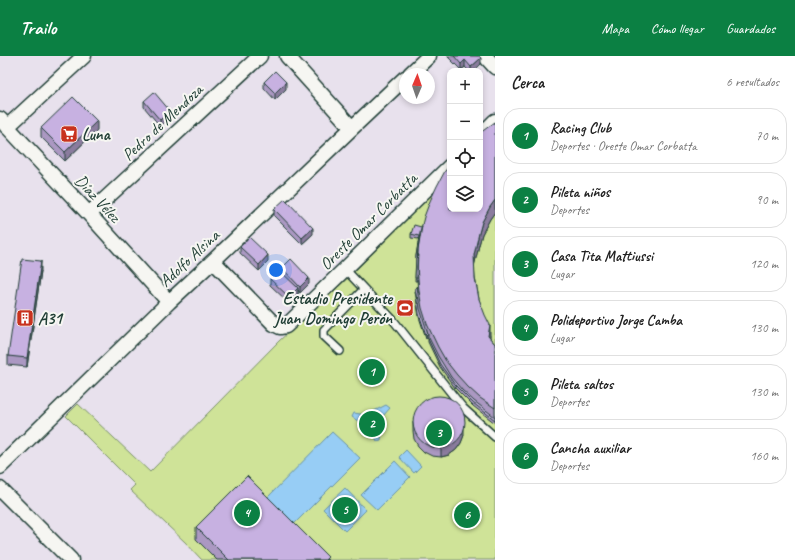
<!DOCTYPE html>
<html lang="es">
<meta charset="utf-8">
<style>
body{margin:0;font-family:Caveat,sans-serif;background:#f6f6f6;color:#222}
.controls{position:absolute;right:12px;top:12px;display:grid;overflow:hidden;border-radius:8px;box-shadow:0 2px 6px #0003}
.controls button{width:36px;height:36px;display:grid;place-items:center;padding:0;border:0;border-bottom:1px solid #e0e0e0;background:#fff;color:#222;font:20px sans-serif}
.compass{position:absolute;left:399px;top:12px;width:36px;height:36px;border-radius:50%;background:#fff;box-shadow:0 2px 6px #0003;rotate:2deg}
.you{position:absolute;left:276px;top:214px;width:14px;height:14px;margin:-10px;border:3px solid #fff;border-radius:50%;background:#1a73e8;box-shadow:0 0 0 6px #1a73e833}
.badge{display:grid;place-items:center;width:26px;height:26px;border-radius:50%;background:#0b8043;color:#fff;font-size:13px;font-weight:700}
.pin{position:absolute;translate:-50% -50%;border:2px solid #fff;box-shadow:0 1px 4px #0006}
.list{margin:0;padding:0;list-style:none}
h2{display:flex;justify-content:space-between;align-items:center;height:52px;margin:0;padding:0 16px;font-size:17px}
h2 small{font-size:13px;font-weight:400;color:#767676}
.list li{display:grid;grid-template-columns:26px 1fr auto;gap:12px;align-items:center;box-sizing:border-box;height:56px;margin:0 8px 8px;padding:0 8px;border:1px solid #e0e0e0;border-radius:16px}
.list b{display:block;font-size:15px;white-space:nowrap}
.list p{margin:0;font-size:13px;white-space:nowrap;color:#767676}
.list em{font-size:13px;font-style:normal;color:#767676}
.icon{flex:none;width:22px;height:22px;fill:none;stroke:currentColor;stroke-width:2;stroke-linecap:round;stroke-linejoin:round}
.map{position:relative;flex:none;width:495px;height:504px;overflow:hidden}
header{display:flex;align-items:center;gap:24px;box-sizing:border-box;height:56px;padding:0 20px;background:#0b8043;color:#fff}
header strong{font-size:19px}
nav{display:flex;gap:22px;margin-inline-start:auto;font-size:14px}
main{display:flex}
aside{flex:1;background:#fff}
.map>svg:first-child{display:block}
</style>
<header>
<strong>Trailo</strong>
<nav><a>Mapa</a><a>Cómo llegar</a><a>Guardados</a></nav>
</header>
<main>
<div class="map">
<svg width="495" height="504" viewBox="0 0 495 504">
<rect width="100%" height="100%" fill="#e8e1ed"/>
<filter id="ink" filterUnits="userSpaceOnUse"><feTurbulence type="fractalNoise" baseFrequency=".025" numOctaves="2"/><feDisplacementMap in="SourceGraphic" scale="8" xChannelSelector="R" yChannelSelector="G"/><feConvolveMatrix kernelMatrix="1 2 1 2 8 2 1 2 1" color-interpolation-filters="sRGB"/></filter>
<g filter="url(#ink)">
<path fill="#cfe398" stroke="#779066" d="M495,74V504H202L185,486L130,434L135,429L66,360L78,348L150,416L279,285L351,219L450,119V153H480Z"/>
<path fill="#97cdf5" stroke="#6793a8" d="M386,349L390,352L383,360L381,384L377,385L372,375L352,361L354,357L366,359Z
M332,376L360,402L293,469L266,443Z
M406,394L421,410L414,417L399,401Z
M395,405L410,421L377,454L361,439Z
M345,432L366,454L345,475L323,453Z"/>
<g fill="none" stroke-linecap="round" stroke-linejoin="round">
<defs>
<path id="service" d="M345,213L394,265L463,352L495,381
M340,295L324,280V274L364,233"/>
<path id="minor" d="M287,0L352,72
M485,0L495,11
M410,18L429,0
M0,63L89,158L169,246
M7,71L84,0
M480,80L495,65
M89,158L260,0
M213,205L274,268L280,271L286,270L345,213L450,110
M0,411L169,246L213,205L352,72L405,22
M0,433L71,504"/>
</defs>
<use href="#service" stroke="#1f3d34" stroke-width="10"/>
<use href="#minor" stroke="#1f3d34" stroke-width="17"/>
<use href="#service" stroke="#f6f6f2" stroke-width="7"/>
<use href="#minor" stroke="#f6f6f2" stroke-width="14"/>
</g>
<path fill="#ab98c2" stroke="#1f3d34" d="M447,0H479L481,8L474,15H469L465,11L461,14Z
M264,26L286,33L275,44L264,32Z
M144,45L170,61L160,70L144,51Z
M495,66V156L490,163L482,178L479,189L474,210L475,222L479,243L490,280V282L495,288V367L473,350L455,332L440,311L428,286V281L426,282L419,261L415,235V232L418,237L417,223V225H415L416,200L419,183L411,182V178L421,171Z
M41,72L97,74L65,105L41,81Z
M274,153L313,178L302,188L274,160Z
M240,191L268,206L259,215L240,197Z
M282,212L309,228L300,237L298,234V238L289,247L270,229V223L282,216Z
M41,215L27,311L8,309V300Z
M413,365L464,379L461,387L456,394L449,399L441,401L432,400L424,396L418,390L414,383L413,375Z
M196,471L328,504H217L196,483Z"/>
<path fill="#8b7c9e" stroke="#1f3d34" d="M481,2V8L474,15H471V11Z
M465,4V11L461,14V8Z
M286,26V33L275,44V37Z
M170,55V61L160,70V64Z
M97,65V74L65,105V96Z
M495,144V156L490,163L482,178L479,189L474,211V199L479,177L482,166L490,151Z
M313,172V178L302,188V182Z
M268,199V206L259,215V209Z
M41,205V215L27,311V302Z
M309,222V228L300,237V231Z
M298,232V238L289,247V241Z
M490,269V280L488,292V280Z
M428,278V281L426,282V279Z
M464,362V379L461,387L456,394L449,399L441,401V391Z"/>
<path fill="#c7b1e1" stroke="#1f3d34" d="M454,0H479L481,2L471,11L465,4L461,8Z
M275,15L286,26L275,37L264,26Z
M154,36L170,55L160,64L144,45Z
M73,41L97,65L65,96L41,72Z
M495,66V144L490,151L482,166L479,177L474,199L475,222L479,243L485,259L490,269L488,280L495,288V352L480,342L468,331L457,319L446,305L438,291L427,268L422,252L419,235L417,211L418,194L420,177L424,161L430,145L437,130L445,115L450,109V153H480V77Z
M285,143L313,172L302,182L274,153Z
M414,169L421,171L422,170L418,194L417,222H415L416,200L419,180L411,178Z
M249,181L268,199L259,209L240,191Z
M22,203L41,205L27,302L8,300Z
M291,203L309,222L300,231L282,212Z
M279,214L298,232L289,241L270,223Z
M417,231L420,253L428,278L426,279L419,258L415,232Z
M429,282L438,300L451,321L462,334L474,345L495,361V364L473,347L455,329L440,308L428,283Z
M413 366a26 26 0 1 1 52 0a26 26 0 1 1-52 0Z
M247,420L328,501L325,504H229L196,471Z"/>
</g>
<defs>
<symbol id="supermarket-square" viewBox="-11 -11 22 22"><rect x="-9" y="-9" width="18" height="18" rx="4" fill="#c8321e" stroke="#f6f6f2"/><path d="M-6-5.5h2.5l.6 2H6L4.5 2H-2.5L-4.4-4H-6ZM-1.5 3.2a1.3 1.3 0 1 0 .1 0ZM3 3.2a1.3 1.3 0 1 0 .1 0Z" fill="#fff"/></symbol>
<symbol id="stadium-square" viewBox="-11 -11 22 22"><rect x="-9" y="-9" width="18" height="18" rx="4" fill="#c8321e" stroke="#f6f6f2"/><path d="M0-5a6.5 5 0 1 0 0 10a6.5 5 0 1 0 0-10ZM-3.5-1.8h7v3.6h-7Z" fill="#fff"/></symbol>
<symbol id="building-square" viewBox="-11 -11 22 22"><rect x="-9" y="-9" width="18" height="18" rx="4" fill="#c8321e" stroke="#f6f6f2"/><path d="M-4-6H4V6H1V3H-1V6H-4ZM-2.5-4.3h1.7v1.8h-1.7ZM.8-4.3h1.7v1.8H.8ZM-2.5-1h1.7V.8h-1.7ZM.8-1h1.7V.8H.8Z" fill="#fff"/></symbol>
</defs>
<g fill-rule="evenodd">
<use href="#supermarket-square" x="59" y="68" width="20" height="20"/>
<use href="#stadium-square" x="395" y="242" width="20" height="20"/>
<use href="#building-square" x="15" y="252" width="20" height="20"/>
</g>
<g text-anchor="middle" stroke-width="4" stroke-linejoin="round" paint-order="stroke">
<g font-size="17" fill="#1f3d34" stroke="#f6f6f2">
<text transform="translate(162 66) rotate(-43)" y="6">Pedro de Mendoza</text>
<text transform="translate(98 142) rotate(47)" y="6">Díaz Vélez</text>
<text transform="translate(368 165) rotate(-45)" y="6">Oreste Omar Corbatta</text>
<text transform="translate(189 202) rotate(-43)" y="6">Adolfo Alsina</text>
</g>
<g font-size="17" font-weight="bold" fill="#1f3d34" stroke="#f6f6f2" text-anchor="start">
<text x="82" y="84">Luna</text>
<text x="392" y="248" text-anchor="end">Estadio Presidente<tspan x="392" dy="20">Juan Domingo Perón</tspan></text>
<text x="38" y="268">A31</text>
</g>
</g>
</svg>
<div class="controls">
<button>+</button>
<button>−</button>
<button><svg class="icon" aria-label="locate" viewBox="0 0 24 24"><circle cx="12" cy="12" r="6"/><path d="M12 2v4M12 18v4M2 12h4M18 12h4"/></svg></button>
<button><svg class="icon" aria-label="layers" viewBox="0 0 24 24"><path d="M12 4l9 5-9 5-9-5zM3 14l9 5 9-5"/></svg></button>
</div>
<svg class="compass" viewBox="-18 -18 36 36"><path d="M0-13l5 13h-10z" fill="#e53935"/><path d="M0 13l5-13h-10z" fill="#767676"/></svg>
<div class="you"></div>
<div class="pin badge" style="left:372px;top:316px">1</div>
<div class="pin badge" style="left:372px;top:368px">2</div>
<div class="pin badge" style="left:439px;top:377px">3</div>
<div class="pin badge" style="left:247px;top:457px">4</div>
<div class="pin badge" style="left:345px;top:454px">5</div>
<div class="pin badge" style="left:467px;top:459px">6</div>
</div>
<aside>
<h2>Cerca<small>6 resultados</small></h2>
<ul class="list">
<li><span class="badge">1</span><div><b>Racing Club</b><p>Deportes · Oreste Omar Corbatta</p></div><em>70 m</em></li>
<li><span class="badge">2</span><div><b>Pileta niños</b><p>Deportes</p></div><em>90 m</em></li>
<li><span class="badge">3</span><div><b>Casa Tita Mattiussi</b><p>Lugar</p></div><em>120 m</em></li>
<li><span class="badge">4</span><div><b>Polideportivo Jorge Camba</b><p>Lugar</p></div><em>130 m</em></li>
<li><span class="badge">5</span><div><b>Pileta saltos</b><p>Deportes</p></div><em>130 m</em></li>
<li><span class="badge">6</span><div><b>Cancha auxiliar</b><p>Deportes</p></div><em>160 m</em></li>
</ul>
</aside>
</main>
